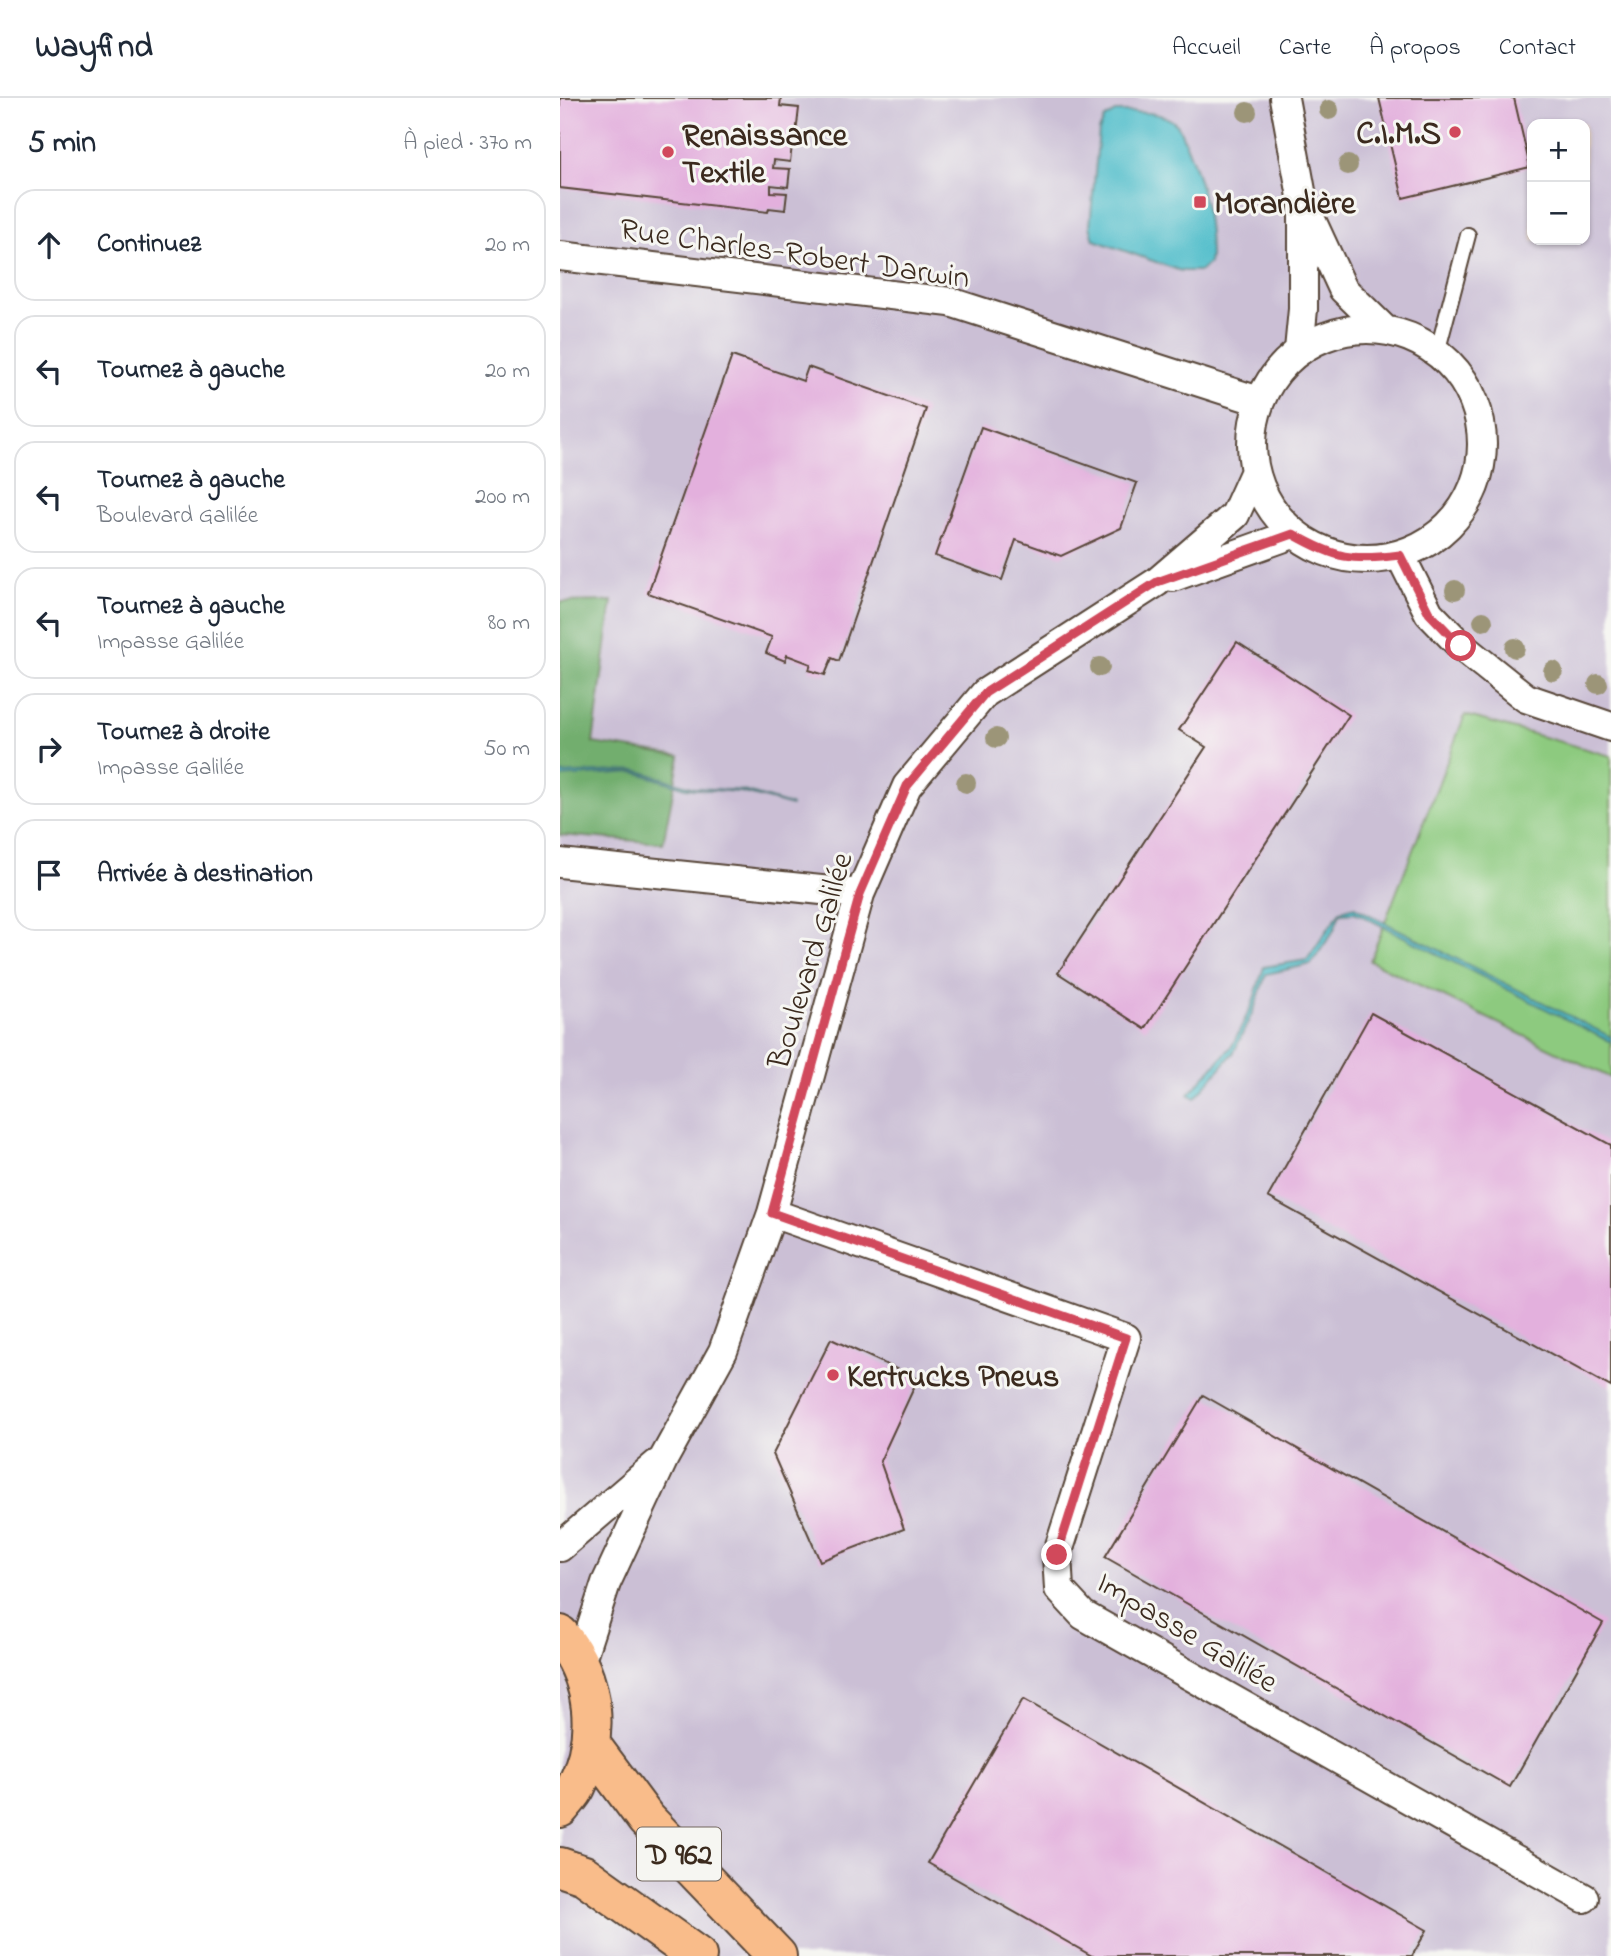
<!DOCTYPE html>
<html lang="fr">
<meta charset="utf-8">
<style>
body{margin:0;font-family:"Indie Flower",sans-serif;background:#f2f2f3;color:#1f2937}
.controls{position:absolute;right:21px;top:21px;display:grid;overflow:hidden;border-radius:14px;box-shadow:0 2px 5px #0004}
.controls button{width:63px;height:63px;display:grid;place-items:center;padding:0;border:0;border-bottom:2px solid #e0e1e3;background:#fff;color:#1f2937;font:35px sans-serif}
.stop{position:absolute;width:21px;height:21px;margin:-16px;border:5px solid #d1495b;border-radius:50%;background:#fff}
.stop.end{background:#d1495b;border-color:#fff;box-shadow:0 2px 7px #0008}
.list{margin:0;padding:0;list-style:none}
h2{display:flex;justify-content:space-between;align-items:center;height:91px;margin:0;padding:0 28px;font-size:30px}
h2 small{font-size:23px;font-weight:400;color:#747a83}
.list li{display:grid;grid-template-columns:46px 1fr auto;gap:21px;align-items:center;box-sizing:border-box;height:112px;margin:0 14px 14px;padding:0 14px;border:2px solid #e0e1e3;border-radius:21px}
.list b{display:block;font-size:26px;white-space:nowrap}
.list p{margin:0;font-size:23px;white-space:nowrap;color:#747a83}
.list em{font-size:23px;font-style:normal;color:#747a83}
.icon{flex:none;width:38px;height:38px;fill:none;stroke:currentColor;stroke-width:2;stroke-linecap:round;stroke-linejoin:round}
.map{position:relative;flex:none;width:1051px;height:1858px;overflow:hidden}
header{display:flex;align-items:center;gap:42px;box-sizing:border-box;height:98px;padding:0 35px;background:#fff;border-bottom:2px solid #e0e1e3}
header strong{font-size:33px}
nav{display:flex;gap:38px;margin-inline-start:auto;font-size:24px}
main{display:flex}
aside{flex:1;background:#fff}
.map>svg:first-child{display:block}
</style>
<header>
<strong>Wayfind</strong>
<nav><a>Accueil</a><a>Carte</a><a>À propos</a><a>Contact</a></nav>
</header>
<main>
<aside>
<h2>5 min<small>À pied · 370 m</small></h2>
<ul class="list">
<li><svg class="icon" aria-label="ahead" viewBox="0 0 24 24"><path d="M12 20V5M6 11l6-6 6 6"/></svg><div><b>Continuez</b></div><em>20 m</em></li>
<li><svg class="icon" aria-label="left" viewBox="0 0 24 24"><path d="M17 20v-9H6M10 6l-5 5 5 5"/></svg><div><b>Tournez à gauche</b></div><em>20 m</em></li>
<li><svg class="icon" aria-label="left" viewBox="0 0 24 24"><path d="M17 20v-9H6M10 6l-5 5 5 5"/></svg><div><b>Tournez à gauche</b><p>Boulevard Galilée</p></div><em>200 m</em></li>
<li><svg class="icon" aria-label="left" viewBox="0 0 24 24"><path d="M17 20v-9H6M10 6l-5 5 5 5"/></svg><div><b>Tournez à gauche</b><p>Impasse Galilée</p></div><em>80 m</em></li>
<li><svg class="icon" aria-label="right" viewBox="0 0 24 24"><path d="M7 20v-9h11M14 6l5 5-5 5"/></svg><div><b>Tournez à droite</b><p>Impasse Galilée</p></div><em>50 m</em></li>
<li><svg class="icon" aria-label="arrive" viewBox="0 0 24 24"><path d="M6 21V4h12l-3 4 3 4H6"/></svg><div><b>Arrivée à destination</b></div></li>
</ul>
</aside>
<div class="map">
<svg width="1051" height="1858" viewBox="0 0 1051 1858">
<rect width="100%" height="100%" fill="#f6f6f2"/>
<filter id="ink" filterUnits="userSpaceOnUse"><feTurbulence type="fractalNoise" baseFrequency=".0143" numOctaves="2"/><feDisplacementMap in="SourceGraphic" scale="14" xChannelSelector="R" yChannelSelector="G"/><feConvolveMatrix kernelMatrix="1 2 1 2 8 2 1 2 1" color-interpolation-filters="sRGB"/></filter>
<filter id="wash" filterUnits="userSpaceOnUse"><feTurbulence type="fractalNoise" baseFrequency=".00686" numOctaves="4" result="noise"/><feDisplacementMap in="SourceGraphic" scale="28" xChannelSelector="R" yChannelSelector="G"/><feGaussianBlur stdDeviation="1.57" result="paint"/><feColorMatrix in="noise" values="0 0 0 0 0 0 0 0 0 0 0 0 0 0 0 0 0 1.4 0 .05"/><feComposite in="paint" operator="in"/></filter>
<g filter="url(#wash)">
<rect width="100%" height="100%" fill="#f4ddc3"/>
<path fill="#cbbfd5" fill-rule="evenodd" d="M0,0H1051V658L905,617L810,863L1051,980V1858H0ZM972,26H1025V142H972Z"/>
<path fill="#8dca7f" stroke="#647a4e" stroke-width="2" d="M905,617L1051,658V980L810,863Z"/>
<path fill="#72ae6e" stroke="#566c46" stroke-width="2" d="M52,503L33,645L120,658L103,745L0,737V504Z"/>
<path fill="#51becb" stroke="#467474" stroke-width="2" d="M555,14C574,14 605,12 618,28C638,71 650,110 650,158L649,165L641,173H621L534,142L530,128L539,33L544,21Z
M76,672L134,690L184,693L232,708L181,694L126,690L75,674L0,679V676Z
M794,809L1051,939V944L795,814L780,815L774,832L751,866L706,876L695,909L674,954L635,1000L629,996L672,948L692,907L704,869L747,862L780,813Z"/>
<g id="blocks">
<path fill="#e3b0dd" d="M0,0H221L220,8L239,10L235,45L216,43V46L232,47L230,64L214,62L213,70L230,71L228,89L211,87V94L227,95L225,112L209,110L208,114L0,90Z
M819,0H954L970,69L843,100Z
M172,258L243,283L248,269L366,311L279,563L272,560L265,577L249,572L251,566L227,557L225,563L206,555L212,539L88,495Z
M421,329L577,385L561,430L501,458L456,442L442,482L375,458Z
M677,544L789,617L585,931L498,875L646,649L619,632Z
M811,915L1051,1047V1289L708,1099Z
M271,1241L358,1281L320,1363L344,1431L260,1463L213,1356Z
M643,1297L1043,1525L950,1689L545,1459Z
M463,1601L867,1832L852,1858H532L368,1765Z"/>
</g>
</g>
<g filter="url(#ink)">
<use href="#blocks" fill-opacity="0" stroke="#574537" stroke-width="2"/>
<g fill="none" stroke-linecap="round" stroke-linejoin="round">
<defs>
<path id="service" d="M877,255L908,137"/>
<path id="minor" d="M724,0L743,104V211L739,252
M747,113L783,191L825,232
M0,158L390,204L699,303
M692 346a115 115 0 1 1 230 0a115 115 0 1 1-230 0Z
M840,457L869,515L901,548L966,600L1051,629
M613,479L733,436
M0,765L300,796
M212,1115L566,1240L497,1457L499,1491L523,1517L1024,1800
M0,1449L97,1366
M19,1568L46,1485L104,1360L163,1253L212,1115L300,796L347,688L425,595L597,484L675,417L694,375"/>
<path id="primary" d="M0,1537C36,1581 41,1638 16,1689C13,1696 5,1703 0,1710
M31,1647L86,1721L217,1858
M0,1769L24,1777L137,1858"/>
</defs>
<use href="#service" stroke="#574537" stroke-width="18"/>
<use href="#minor" stroke="#574537" stroke-width="32"/>
<use href="#primary" stroke="#574537" stroke-width="42"/>
<use href="#service" stroke="#fff" stroke-width="14"/>
<use href="#minor" stroke="#fff" stroke-width="28"/>
<use href="#primary" stroke="#f9bc8a" stroke-width="38"/>
</g>
<g fill="#9c9578">
<circle cx="769" cy="12" r="10"/>
<circle cx="687" cy="14" r="10"/>
<circle cx="788" cy="67" r="10"/>
<circle cx="895" cy="492" r="10"/>
<circle cx="923" cy="523" r="10"/>
<circle cx="955" cy="550" r="10"/>
<circle cx="540" cy="569" r="10"/>
<circle cx="993" cy="573" r="10"/>
<circle cx="1038" cy="586" r="10"/>
<circle cx="436" cy="640" r="10"/>
<circle cx="406" cy="685" r="10"/>
</g>
</g>
<g fill="none" stroke-linecap="round" stroke-linejoin="round" filter="url(#ink)">
<path stroke="#d1495b" stroke-width="9" d="M497,1457L566,1240L212,1115L300,796L347,688L425,595L597,484L733,436C777,461 791,463 840,457L869,515L901,548"/>
</g>
<g fill="#d1495b" stroke="#f6f6f2" stroke-width="2.5">
<circle cx="895" cy="34" r="7"/>
<circle cx="108" cy="54" r="7"/>
<rect x="633" y="97" width="14" height="14" rx="3.5"/>
<circle cx="273" cy="1277" r="7"/>
</g>
<g text-anchor="middle" stroke-width="6" stroke-linejoin="round" paint-order="stroke">
<rect fill="#f6f6f2" stroke="#73675e" stroke-width="2" x="77" y="1729.5" width="84" height="53" rx="5"/>
<g font-size="30" font-weight="bold" fill="#3b2a1e">
<text x="119" y="1766">D 962</text>
</g>
<g font-size="32" font-weight="bold" fill="#3b2a1e" stroke="#f6f6f2" text-anchor="start">
<text x="881" y="45" text-anchor="end">C.I.M.S</text>
<text x="122" y="47">Renaissance<tspan x="122" dy="37">Textile</tspan></text>
<text x="654" y="115">Morandière</text>
<text x="287" y="1288">Kertrucks Pneus</text>
</g>
<g font-size="32" fill="#3b2a1e" stroke="#f6f6f2">
<text transform="translate(235 154) rotate(8)" y="11">Rue Charles-Robert Darwin</text>
<text transform="translate(249 862) rotate(-73)" y="11">Boulevard Galilée</text>
<text transform="translate(628 1533) rotate(31)" y="11">Impasse Galilée</text>
</g>
</g>
</svg>
<div class="controls">
<button>+</button>
<button>−</button>
</div>
<div class="stop" style="left:901px;top:548px"></div>
<div class="stop end" style="left:497px;top:1457px"></div>
</div>
</main>
